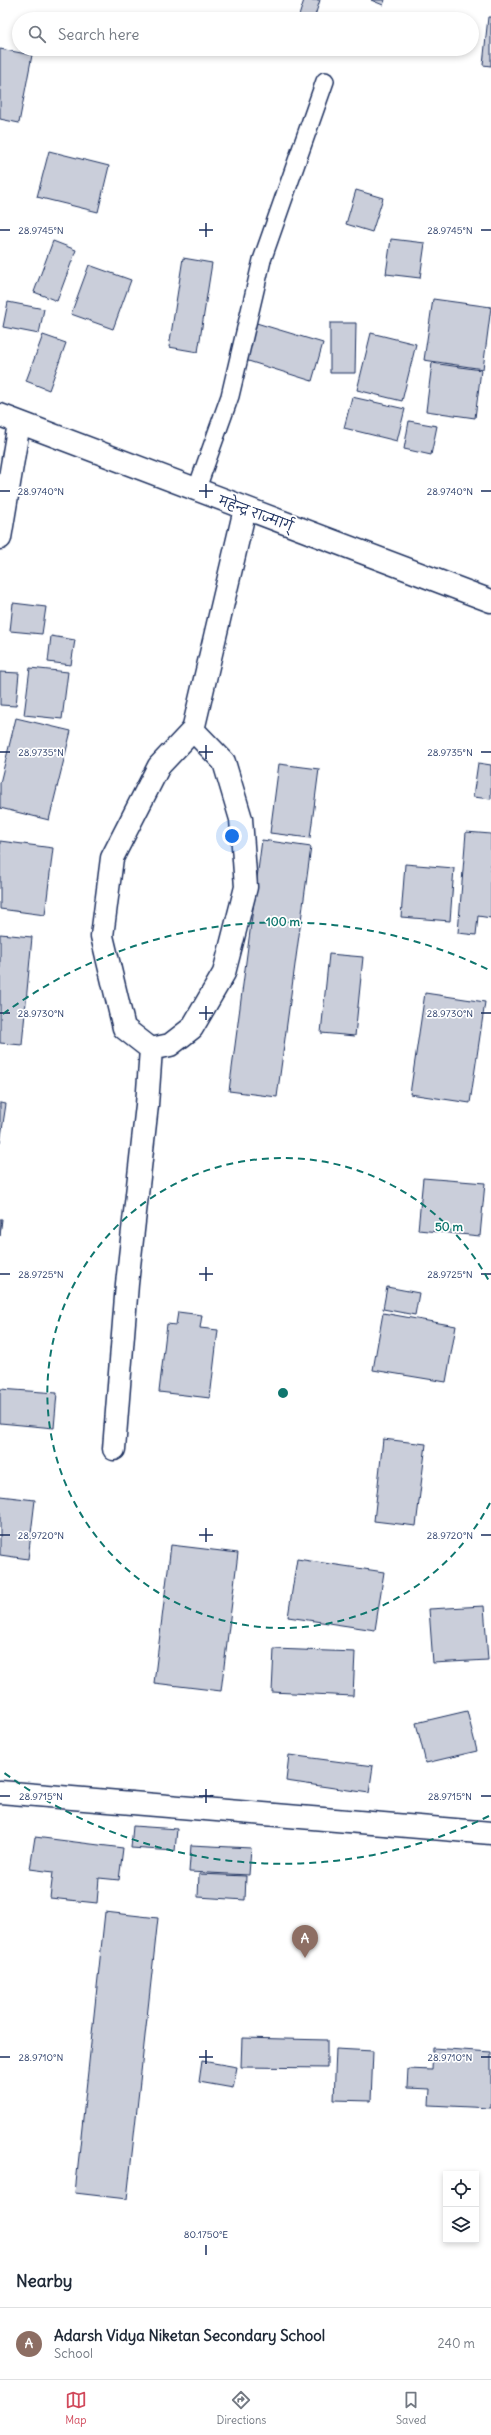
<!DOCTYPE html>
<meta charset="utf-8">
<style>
body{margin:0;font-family:Delius,"Playpen Sans Deva",sans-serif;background:#f2f2f3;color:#1f2937}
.controls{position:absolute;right:12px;bottom:12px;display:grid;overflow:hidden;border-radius:0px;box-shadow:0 2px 6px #0003}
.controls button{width:36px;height:36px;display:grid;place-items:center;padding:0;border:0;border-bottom:1px solid #e0e1e3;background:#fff;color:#1f2937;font:20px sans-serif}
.you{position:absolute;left:232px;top:836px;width:14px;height:14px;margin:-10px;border:3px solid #fff;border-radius:50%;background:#1a73e8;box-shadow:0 0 0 6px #1a73e833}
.badge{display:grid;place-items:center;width:26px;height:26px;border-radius:50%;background:#d1495b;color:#fff;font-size:13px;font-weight:700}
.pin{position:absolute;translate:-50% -33px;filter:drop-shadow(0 1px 2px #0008)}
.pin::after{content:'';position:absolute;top:21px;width:14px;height:12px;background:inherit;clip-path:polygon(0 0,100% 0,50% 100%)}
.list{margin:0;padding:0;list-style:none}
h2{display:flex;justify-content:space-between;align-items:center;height:52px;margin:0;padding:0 16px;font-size:17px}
h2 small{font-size:13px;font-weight:400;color:#747a83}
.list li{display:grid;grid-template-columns:26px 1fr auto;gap:12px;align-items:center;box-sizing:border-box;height:72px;padding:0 16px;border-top:1px solid #e0e1e3}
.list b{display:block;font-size:15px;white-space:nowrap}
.list p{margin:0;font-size:13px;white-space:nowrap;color:#747a83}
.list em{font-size:13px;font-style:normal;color:#747a83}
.icon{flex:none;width:22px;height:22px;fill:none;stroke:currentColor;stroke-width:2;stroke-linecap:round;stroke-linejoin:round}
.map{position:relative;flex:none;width:491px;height:2255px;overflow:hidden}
.search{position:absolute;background:#fff;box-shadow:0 2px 6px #0003;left:12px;right:12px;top:12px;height:44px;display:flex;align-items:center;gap:10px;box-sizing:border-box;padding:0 14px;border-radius:22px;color:#747a83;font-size:15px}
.sheet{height:124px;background:#fff}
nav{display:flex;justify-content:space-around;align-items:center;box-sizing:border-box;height:56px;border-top:1px solid #e0e1e3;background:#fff;font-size:11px;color:#747a83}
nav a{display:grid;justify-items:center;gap:2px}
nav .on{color:#d1495b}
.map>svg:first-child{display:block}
</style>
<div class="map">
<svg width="491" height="2255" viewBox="0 0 491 2255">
<rect width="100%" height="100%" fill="#fff"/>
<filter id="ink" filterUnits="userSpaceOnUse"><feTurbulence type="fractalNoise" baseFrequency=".025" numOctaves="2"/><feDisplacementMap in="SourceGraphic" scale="8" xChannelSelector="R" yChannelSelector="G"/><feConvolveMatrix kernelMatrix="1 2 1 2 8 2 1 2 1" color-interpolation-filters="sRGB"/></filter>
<g filter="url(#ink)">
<path fill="#caceda" stroke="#1b2f5e" d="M304,0H320L314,19H298Z
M371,0H385L383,5Z
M488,17H491V66L483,65Z
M0,49L32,55L19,123L0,119Z
M49,151L109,166L98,212L37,197Z
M356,190L383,198L372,232L346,224Z
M391,239L425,243L420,278L386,274Z
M53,241L76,250L57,301L34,292Z
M183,258L212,263L198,352L169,347Z
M89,265L131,280L113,329L71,314Z
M433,299L491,307L483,369L424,360Z
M8,302L44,309L39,334L3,327Z
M253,322L323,343L312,381L242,359Z
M330,323H356L355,373H330Z
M371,333L416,344L402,401L357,390Z
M43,335L66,343L49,390L26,381Z
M432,363L481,370L475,418L426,411Z
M352,397L405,409L397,441L344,428Z
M409,421L437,426L431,455L404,449Z
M13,603L46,607L42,634L10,631Z
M51,636L75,640L71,665L48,662Z
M30,668L68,672L62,719L24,715Z
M0,672L19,673L16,706L0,705Z
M16,718L71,731L49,820L0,808V783Z
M478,763L491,765V799L473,797Z
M279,764L319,769L310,838L270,833Z
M466,832L491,834V918L478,916L476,935L458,933Z
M262,840L311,847L277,1097L229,1091Z
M0,841L53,848L45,915L0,909Z
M405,864L454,868L450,921L401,917Z
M0,934L32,937L22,1045L0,1043Z
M329,954L363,957L355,1036L321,1033Z
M425,993L485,1002L470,1103L410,1094Z
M0,1103L6,1104L0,1143Z
M423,1178L485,1183L480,1236L418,1230Z
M0,1219H2L0,1236Z
M387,1287L419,1293L415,1315L383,1309Z
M178,1312L202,1315L200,1328L218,1330L210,1398L159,1392L167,1324L176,1325Z
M383,1313L456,1326L446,1382L373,1370Z
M0,1389L57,1393L54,1428L0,1423Z
M383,1439L426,1444L416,1526L374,1521Z
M0,1496L35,1500L28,1559L0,1555Z
M171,1545L238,1553L221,1691L154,1683Z
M297,1559L384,1572L375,1630L288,1617Z
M484,1606L488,1660L433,1663L429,1609Z
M274,1649L355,1652L353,1696L272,1692Z
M467,1711L477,1751L426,1763L416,1723Z
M289,1755L373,1766L369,1793L286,1781Z
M133,1826L177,1829L175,1851L131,1848Z
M35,1837L123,1848L119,1880L99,1878L97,1903L50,1898L53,1872L30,1869Z
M191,1845L251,1848L249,1875L189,1872Z
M199,1874L246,1876L245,1900L198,1897Z
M105,1912L158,1918L127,2199L75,2193Z
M242,2038L327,2040V2068L241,2067Z
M433,2048L491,2052V2108L429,2105L430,2089L407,2088L408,2069L432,2070Z
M336,2049L373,2051L371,2101L334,2100Z
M202,2061L237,2067L233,2088L199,2082Z"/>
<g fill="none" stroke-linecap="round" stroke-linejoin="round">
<defs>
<path id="lane" d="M196,491L230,396L262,260L325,81"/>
<path id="street" d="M0,538L19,423
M151,1049L170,1045L192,1028L224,973L246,887L241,819L224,762L193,730
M114,1449L127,1284L147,1105L151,1049L124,1028L102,936L112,858L159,766L193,730L245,509
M0,1792L491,1833"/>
<path id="highway" d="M0,415L491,601"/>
</defs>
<use href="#lane" stroke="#1b2f5e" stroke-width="20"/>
<use href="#street" stroke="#1b2f5e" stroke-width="25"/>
<use href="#highway" stroke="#1b2f5e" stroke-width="25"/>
<use href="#lane" stroke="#fff" stroke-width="17"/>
<use href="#street" stroke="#fff" stroke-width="22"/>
<use href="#highway" stroke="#fff" stroke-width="22"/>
</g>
</g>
<path fill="none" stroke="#1b2f5e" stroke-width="1.5" d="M206,223V237M0,230H10M199,230H213M481,230H491M206,484V498M0,491H10M199,491H213M481,491H491M206,745V759M0,752H10M199,752H213M481,752H491M206,1006V1020M0,1013H10M199,1013H213M481,1013H491M206,1267V1281M0,1274H10M199,1274H213M481,1274H491M206,1528V1542M0,1535H10M199,1535H213M481,1535H491M206,1789V1803M0,1796H10M199,1796H213M481,1796H491M206,2050V2064M0,2057H10M199,2057H213M481,2057H491M206,2245V2255"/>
<g fill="none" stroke="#0f766e" stroke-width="2" stroke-dasharray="7 5">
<path d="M490 1503A235 235 0 1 1 490 1283"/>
<path d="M489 1816A471 471 0 0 1 3 1772M3 1014A471 471 0 0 1 489 970"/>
</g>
<g text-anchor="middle" stroke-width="3.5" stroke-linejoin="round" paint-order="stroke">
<g font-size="13" fill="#1b2f5e" stroke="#fff">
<text transform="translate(256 513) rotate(20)" y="5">महेन्द्र राज्मार्ग्</text>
</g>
</g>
<g font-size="10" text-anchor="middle" fill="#1b2f5e" stroke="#fff" stroke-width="3.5" stroke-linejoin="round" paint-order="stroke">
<text x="41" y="234">28.9745°N</text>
<text x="450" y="234">28.9745°N</text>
<text x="41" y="495">28.9740°N</text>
<text x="450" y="495">28.9740°N</text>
<text x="41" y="756">28.9735°N</text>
<text x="450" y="756">28.9735°N</text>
<text x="41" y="1017">28.9730°N</text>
<text x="450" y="1017">28.9730°N</text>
<text x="41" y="1278">28.9725°N</text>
<text x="450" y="1278">28.9725°N</text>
<text x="41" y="1539">28.9720°N</text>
<text x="450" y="1539">28.9720°N</text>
<text x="41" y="1800">28.9715°N</text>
<text x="450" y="1800">28.9715°N</text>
<text x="41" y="2061">28.9710°N</text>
<text x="450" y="2061">28.9710°N</text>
<text x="206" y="2238">80.1750°E</text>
</g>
<circle cx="283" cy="1393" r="6" fill="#0f766e" stroke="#fff" stroke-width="2"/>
<g font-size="12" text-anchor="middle" font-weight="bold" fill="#0f766e" stroke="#fff" stroke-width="3.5" stroke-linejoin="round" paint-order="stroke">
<text x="283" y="926">100 m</text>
<text x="449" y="1231">50 m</text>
</g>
</svg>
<div class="controls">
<button><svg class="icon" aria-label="locate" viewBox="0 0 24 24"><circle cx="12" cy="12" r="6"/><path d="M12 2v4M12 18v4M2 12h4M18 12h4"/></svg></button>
<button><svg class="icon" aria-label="layers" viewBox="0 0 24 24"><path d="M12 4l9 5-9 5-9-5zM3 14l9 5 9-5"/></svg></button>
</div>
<div class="you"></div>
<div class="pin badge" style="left:305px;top:1958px;background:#8d6e63">A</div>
<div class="search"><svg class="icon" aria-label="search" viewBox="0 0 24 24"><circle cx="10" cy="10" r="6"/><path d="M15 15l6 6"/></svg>Search here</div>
</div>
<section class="sheet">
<h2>Nearby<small></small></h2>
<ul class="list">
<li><span class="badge" style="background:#8d6e63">A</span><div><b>Adarsh Vidya Niketan Secondary School</b><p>School</p></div><em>240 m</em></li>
</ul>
</section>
<nav>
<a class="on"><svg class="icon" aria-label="map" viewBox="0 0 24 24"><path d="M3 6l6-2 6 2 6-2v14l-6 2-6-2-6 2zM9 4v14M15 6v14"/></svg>Map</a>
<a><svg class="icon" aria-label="directions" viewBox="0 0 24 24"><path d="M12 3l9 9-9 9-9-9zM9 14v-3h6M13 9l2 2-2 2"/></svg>Directions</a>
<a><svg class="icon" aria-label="saved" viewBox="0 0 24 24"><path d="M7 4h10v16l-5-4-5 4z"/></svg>Saved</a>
</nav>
